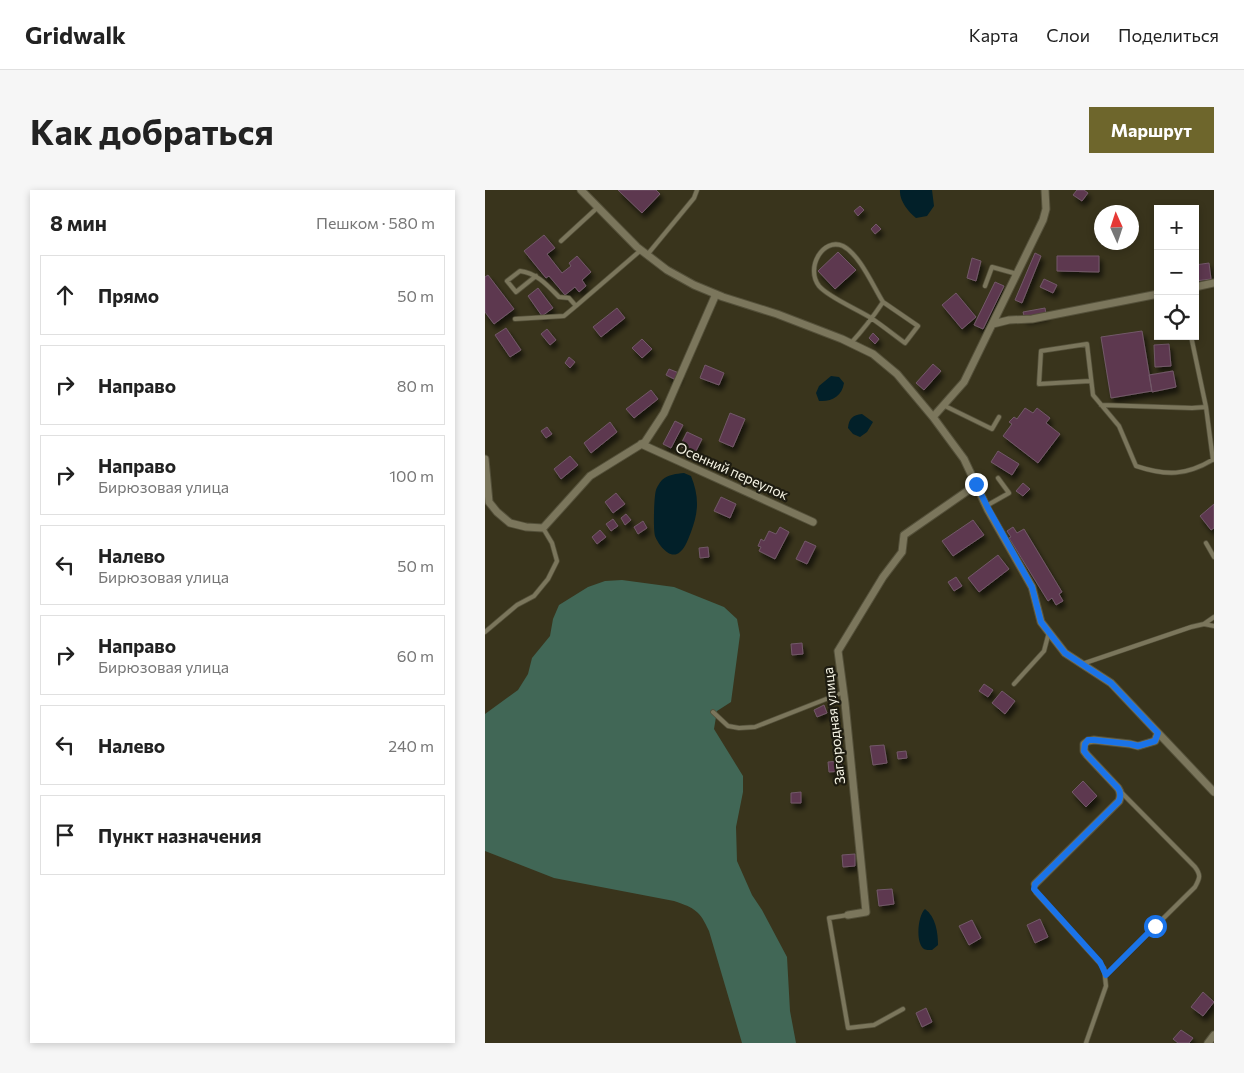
<!DOCTYPE html>
<html lang="ru">
<meta charset="utf-8">
<style>
body{margin:0;font-family:Commissioner,sans-serif;background:#f6f6f6;color:#222}
.controls{position:absolute;right:15px;top:15px;display:grid;overflow:hidden;border-radius:0px;box-shadow:0 2px 8px #0003}
.controls button{width:45px;height:45px;display:grid;place-items:center;padding:0;border:0;border-bottom:1px solid #e0e0e0;background:#fff;color:#222;font:25px sans-serif}
.compass{position:absolute;left:609px;top:15px;width:45px;height:45px;border-radius:50%;background:#fff;box-shadow:0 2px 8px #0003;rotate:357deg}
.stop{position:absolute;width:15px;height:15px;margin:-11px;border:4px solid #1a73e8;border-radius:50%;background:#fff}
.stop.end{background:#1a73e8;border-color:#fff;box-shadow:0 1px 5px #0008}
.list{margin:0;padding:0;list-style:none}
h2{display:flex;justify-content:space-between;align-items:center;height:65px;margin:0;padding:0 20px;font-size:21px}
h2 small{font-size:16px;font-weight:400;color:#767676}
.list li{display:grid;grid-template-columns:32px 1fr auto;gap:15px;align-items:center;box-sizing:border-box;height:80px;margin:0 10px 10px;padding:0 10px;border:1px solid #e0e0e0;border-radius:0px}
.list b{display:block;font-size:19px;white-space:nowrap}
.list p{margin:0;font-size:16px;white-space:nowrap;color:#767676}
.list em{font-size:16px;font-style:normal;color:#767676}
.icon{flex:none;width:28px;height:28px;fill:none;stroke:currentColor;stroke-width:2;stroke-linecap:round;stroke-linejoin:round}
.map{position:relative;flex:none;width:729px;height:853px;overflow:hidden;border-radius:0px}
header{display:flex;align-items:center;gap:30px;box-sizing:border-box;height:70px;padding:0 25px;background:#fff;border-bottom:1px solid #e0e0e0}
header strong{font-size:24px}
nav{display:flex;gap:28px;margin-inline-start:auto;font-size:18px}
.intro{display:flex;align-items:center;justify-content:space-between;box-sizing:border-box;height:120px;padding:0 30px}
h1{margin:0;font-size:35px}
.button{padding:12px 22px;border-radius:0px;background:#6e662c;color:#fff;font-size:18px;font-weight:700}
main{display:flex;gap:30px;padding:0 30px}
aside{flex:1;background:#fff;border-radius:0px;box-shadow:0 2px 8px #0003}
.map>svg:first-child{display:block}
</style>
<header>
<strong>Gridwalk</strong>
<nav><a>Карта</a><a>Слои</a><a>Поделиться</a></nav>
</header>
<div class="intro"><h1>Как добраться</h1><a class="button">Маршрут</a></div>
<main>
<aside>
<h2>8 мин<small>Пешком · 580 m</small></h2>
<ul class="list">
<li><svg class="icon" aria-label="ahead" viewBox="0 0 24 24"><path d="M12 20V5M6 11l6-6 6 6"/></svg><div><b>Прямо</b></div><em>50 m</em></li>
<li><svg class="icon" aria-label="right" viewBox="0 0 24 24"><path d="M7 20v-9h11M14 6l5 5-5 5"/></svg><div><b>Направо</b></div><em>80 m</em></li>
<li><svg class="icon" aria-label="right" viewBox="0 0 24 24"><path d="M7 20v-9h11M14 6l5 5-5 5"/></svg><div><b>Направо</b><p>Бирюзовая улица</p></div><em>100 m</em></li>
<li><svg class="icon" aria-label="left" viewBox="0 0 24 24"><path d="M17 20v-9H6M10 6l-5 5 5 5"/></svg><div><b>Налево</b><p>Бирюзовая улица</p></div><em>50 m</em></li>
<li><svg class="icon" aria-label="right" viewBox="0 0 24 24"><path d="M7 20v-9h11M14 6l5 5-5 5"/></svg><div><b>Направо</b><p>Бирюзовая улица</p></div><em>60 m</em></li>
<li><svg class="icon" aria-label="left" viewBox="0 0 24 24"><path d="M17 20v-9H6M10 6l-5 5 5 5"/></svg><div><b>Налево</b></div><em>240 m</em></li>
<li><svg class="icon" aria-label="arrive" viewBox="0 0 24 24"><path d="M6 21V4h12l-3 4 3 4H6"/></svg><div><b>Пункт назначения</b></div></li>
</ul>
</aside>
<div class="map">
<svg width="729" height="853" viewBox="0 0 729 853">
<defs>
<filter id="shadow"><feDropShadow dx="3" dy="5" stdDeviation="2.5" flood-color="#0009"/></filter>
</defs>
<rect width="100%" height="100%" fill="#39341c"/>
<path fill="#416756" d="M137,390L189,397L239,417L252,429L255,445L246,512L232,521L229,539L258,586V602L251,637L252,671L267,705L277,720L302,767L305,821L311,853H257L224,741C215,721 210,718 189,711L69,688L0,661V524L33,500L43,484L47,468L65,446L68,429L74,415L103,397L120,391Z"/>
<path fill="#022029" d="M415,0H447L449,16L442,26L431,28C423,22 414,10 415,0Z
M346,186L354,187L359,193C357,206 347,212 334,211L331,203L334,196Z
M377,224L388,232L382,242L375,247L368,244L363,238C364,228 368,225 377,224Z
M199,283L206,286C214,306 214,321 206,342C203,349 201,357 195,362C185,371 173,354 170,346C168,339 169,306 171,300C172,297 175,292 177,290C184,284 191,284 199,283Z
M440,719C451,727 453,743 453,755L447,760C445,760 440,760 439,759C430,753 433,725 440,719Z"/>
<path fill="#5d3750" stroke="#725968" filter="url(#shadow)" d="M133,0H171L175,4L157,23Z
M592,0H599L603,3L597,11L588,5Z
M375,16L379,20L373,26L369,21Z
M391,34L396,39L390,44L386,39Z
M59,45L70,58L62,64L77,83L86,76L84,73L92,66L106,82L97,90L101,96L94,102L90,97L80,105L64,86L61,88L39,61Z
M353,62L371,80L350,99L333,81Z
M550,63L556,66L537,113L530,110Z
M572,66H614V82L572,81Z
M487,68L496,71L491,91L482,88Z
M724,73L726,89L710,91V75Z
M3,85L29,119L9,134L0,122V87Z
M559,89L572,95L568,103L555,97Z
M510,92L519,96L498,139L489,135Z
M53,98L68,118L57,126L43,106Z
M471,103L491,127L477,139L457,115Z
M132,118L140,128L116,147L108,137Z
M560,118L561,125L540,129L538,122Z
M21,138L36,160L25,167L10,145Z
M62,139L71,150L65,155L56,144Z
M657,141L667,201L626,208L616,147Z
M388,143L394,149L390,154L384,148Z
M157,149L167,159L157,168L147,158Z
M684,154L686,176L670,177L669,155Z
M84,167L90,172L85,178L80,173Z
M448,174L456,181L439,200L431,193Z
M220,175L239,183L234,195L215,188Z
M184,179L194,183L191,190L181,185Z
M688,181L691,197L667,202L664,185Z
M166,200L173,209L149,228L141,219Z
M540,218L548,223L552,218L565,228L561,233L575,244L553,273L518,246L527,234L524,232L529,227L532,229Z
M245,223L260,229L248,257L234,251Z
M190,231L198,235L186,258L178,254Z
M125,232L132,242L106,263L99,253Z
M62,237L67,244L61,248L56,241Z
M202,242L217,249L210,263L195,256Z
M513,261L534,274L527,285L506,272Z
M85,266L93,275L76,289L69,279Z
M538,293L545,299L538,306L531,301Z
M131,303L140,314L128,323L120,312Z
M236,307L251,314L245,328L229,321Z
M729,314V338L726,340L715,326Z
M141,324L146,330L140,335L136,328Z
M128,329L133,336L126,341L121,334Z
M488,330L499,345L468,366L457,351Z
M158,331L162,338L153,344L149,337Z
M295,337L304,342L290,369L274,361L276,357L273,356L276,349L279,351L284,341L291,344Z
M528,337L532,343L539,339L577,402L574,404L578,411L571,415L567,408L563,411L524,348L526,347L522,341Z
M115,340L121,347L112,354L107,347Z
M320,351L331,356L322,374L311,369Z
M223,357L224,367L215,368L214,358Z
M513,365L524,379L494,402L483,388Z
M471,387L477,396L469,401L463,392Z
M317,453L318,464L307,465L306,454Z
M499,494L508,500L503,507L494,501Z
M517,501L530,511L520,524L507,513Z
M339,515L342,523L332,527L329,520Z
M399,555L402,573L388,575L385,556Z
M421,561L422,568L413,569L412,562Z
M356,571L357,581L344,582L343,572Z
M598,591L612,606L601,617L587,602Z
M316,602V613H306V603Z
M370,664V676L358,677L357,665Z
M407,699L409,714L394,716L392,700Z
M555,729L563,747L550,753L542,735Z
M487,730L496,748L484,755L474,736Z
M718,802L729,812L718,826L706,817Z
M441,818L447,832L437,837L431,823Z
M696,840L708,848L704,853H693L688,849Z"/>
<g fill="none" stroke-linecap="round" stroke-linejoin="round">
<defs>
<path id="service" d="M76,51L112,18
M162,65L209,8L212,0
M51,86L31,102L22,91L35,81C52,83 63,96 74,107L84,108L91,116L156,60
M500,96L507,77L532,84
M30,129L79,126L91,116
M706,146L721,217L728,270
M366,153C378,140 388,127 398,112C388,96 375,65 358,56C338,47 320,78 334,96C343,107 372,119 386,128C398,136 409,145 420,153L433,136L398,112
M605,191L554,194L556,161L602,154L608,205L634,236L651,276C681,286 701,286 729,269
M458,215L507,239L514,227
M616,215L707,218L721,217
M501,316L524,303L513,288
M721,353L729,367
M719,434L729,436
M0,442L32,415L49,406L63,389L72,371L67,353L58,338
M597,474L706,437L719,434L729,427
M529,494L559,461L564,442
M228,522L243,536L254,538L270,537L359,502
M550,694L549,699L551,703L619,778L621,796L601,853
M363,725L344,728L363,838L389,835L418,819
M621,785L710,697C715,688 716,685 710,677L636,602"/>
<path id="minor" d="M96,0L152,57L182,80L209,95L238,107L292,124L357,149L388,164L412,184L448,227L479,269L503,320L547,397L556,432L580,463L626,493L729,602
M710,97L729,93
M508,134L524,130L547,129L673,104
M448,227L479,192L558,30L561,19L560,0
M156,254L328,332
M0,269L4,312L12,322L25,333L41,337L58,338L105,286L160,252L179,223L231,104
M550,694L634,611C636,606 636,602 633,598L602,565L599,561V554L603,551L609,550L645,554L653,556L670,551L673,543
M363,725L381,722L360,513L353,461L398,387L417,362L419,345L491,295
M723,853L729,845"/>
</defs>
<use href="#service" stroke="#54503a" stroke-width="5.5"/>
<use href="#minor" stroke="#54503a" stroke-width="9"/>
<use href="#service" stroke="#7b765c" stroke-width="4"/>
<use href="#minor" stroke="#7b765c" stroke-width="7"/>
</g>
<g fill="none" stroke-linecap="round" stroke-linejoin="round">
<path stroke="#1a73e8" stroke-width="6" d="M491,294L504,320L547,397L556,432L580,463L626,493L673,543L670,551L653,556L645,554L609,550H603L600,554L599,561L602,565L633,598C636,602 636,606 634,611L550,694L549,699L615,772L621,785L670,736"/>
</g>
<g text-anchor="middle" stroke-width="4.5" stroke-linejoin="round" paint-order="stroke">
<g font-size="14" fill="#f7f5e6" stroke="#1e1c11">
<text transform="translate(247 281) rotate(24)" y="5">Осенний переулок</text>
<text transform="translate(349 536) rotate(-96)" y="5">Загородная улица</text>
</g>
</g>
</svg>
<div class="controls">
<button>+</button>
<button>−</button>
<button><svg class="icon" aria-label="locate" viewBox="0 0 24 24"><circle cx="12" cy="12" r="6"/><path d="M12 2v4M12 18v4M2 12h4M18 12h4"/></svg></button>
</div>
<svg class="compass" viewBox="-18 -18 36 36"><path d="M0-13l5 13h-10z" fill="#e53935"/><path d="M0 13l5-13h-10z" fill="#767676"/></svg>
<div class="stop" style="left:670px;top:736px"></div>
<div class="stop end" style="left:491px;top:294px"></div>
</div>
</main>
